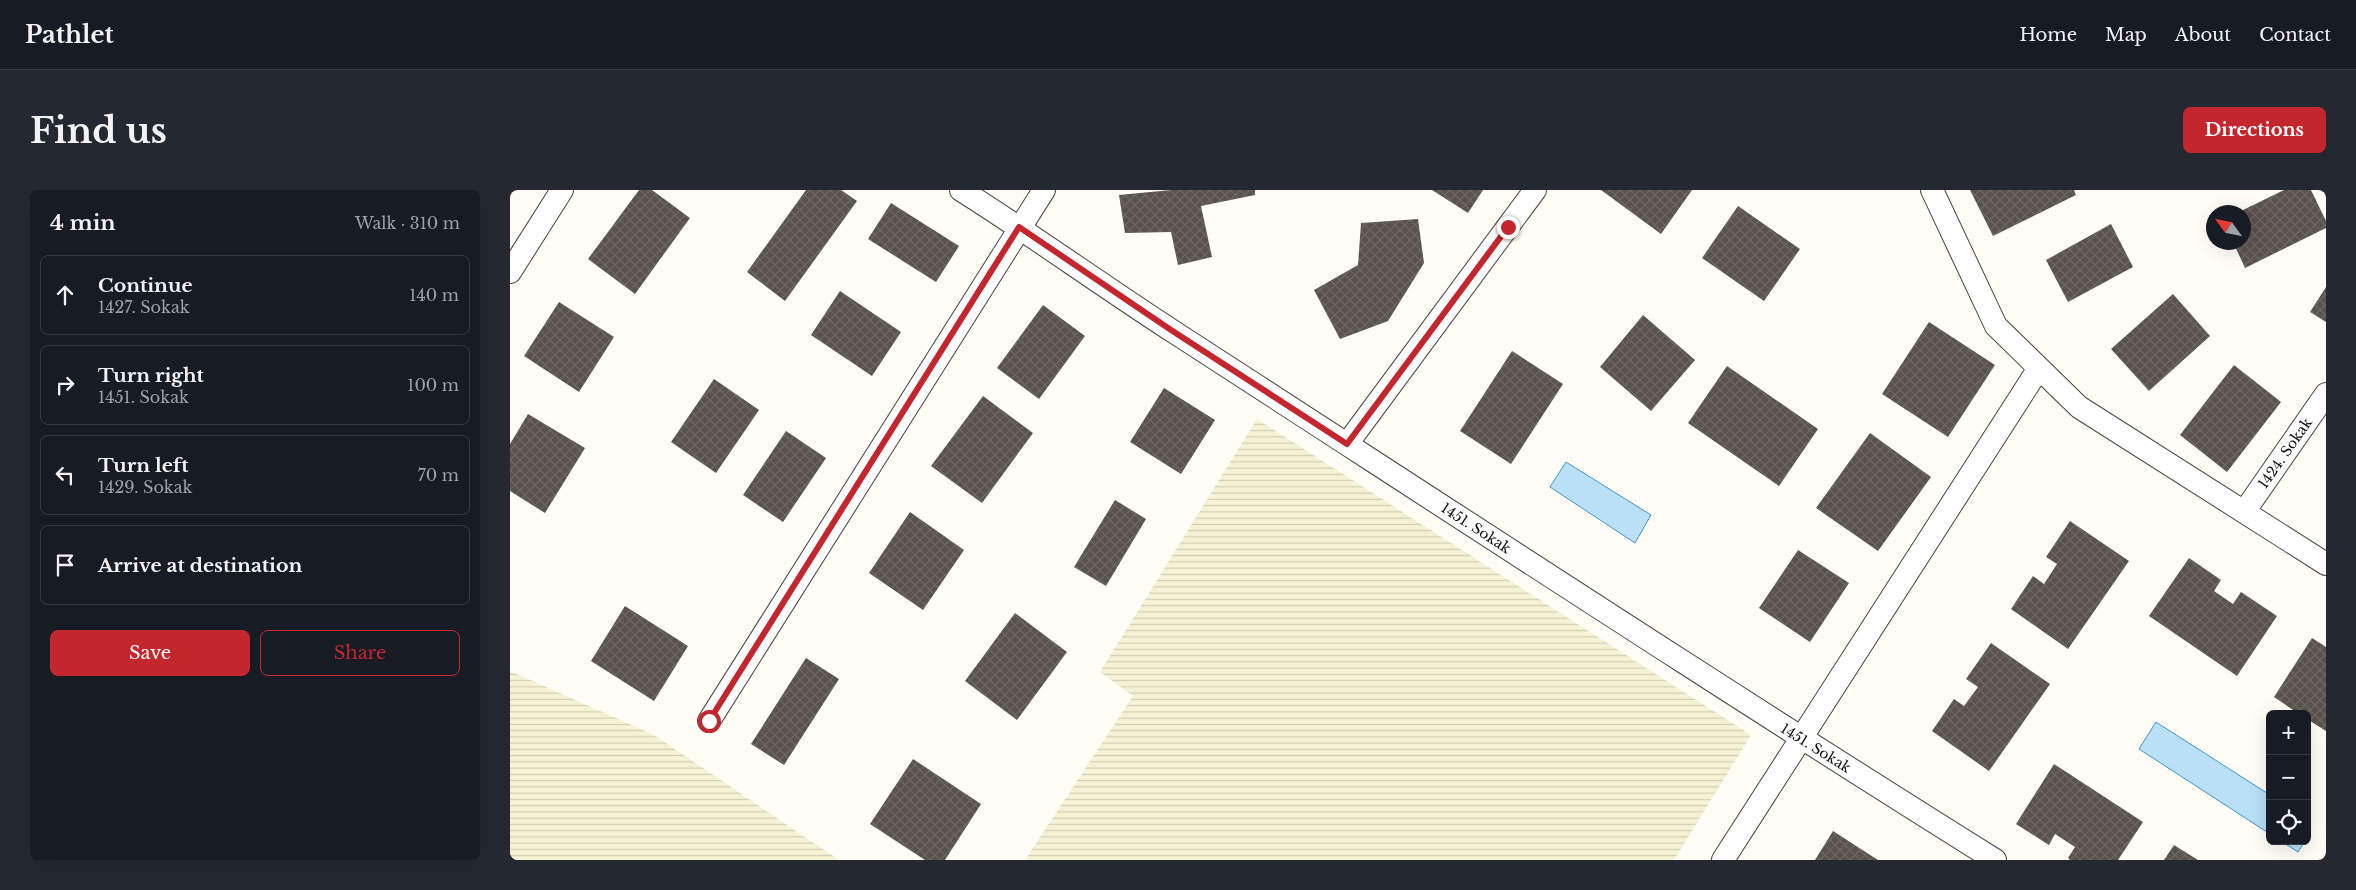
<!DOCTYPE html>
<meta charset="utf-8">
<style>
body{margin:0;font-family:"Libre Baskerville",serif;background:#242831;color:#f1f3f6}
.controls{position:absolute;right:15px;bottom:15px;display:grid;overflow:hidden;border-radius:8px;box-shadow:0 5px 20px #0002}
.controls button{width:45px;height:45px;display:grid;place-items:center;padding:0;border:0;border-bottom:1px solid #363941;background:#171b24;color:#f1f3f6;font:25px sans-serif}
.compass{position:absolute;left:1696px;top:15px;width:45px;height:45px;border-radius:50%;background:#171b24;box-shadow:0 5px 20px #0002;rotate:303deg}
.stop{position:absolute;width:15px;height:15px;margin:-11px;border:4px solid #c4262e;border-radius:50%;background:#fff}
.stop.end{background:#c4262e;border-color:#fff;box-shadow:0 1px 5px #0008}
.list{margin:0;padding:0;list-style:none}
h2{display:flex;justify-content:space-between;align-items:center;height:65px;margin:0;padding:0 20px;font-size:21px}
h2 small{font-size:16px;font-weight:400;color:#9ea1a6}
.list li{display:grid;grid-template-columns:32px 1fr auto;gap:15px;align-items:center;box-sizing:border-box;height:80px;margin:0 10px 10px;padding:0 10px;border:1px solid #363941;border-radius:8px}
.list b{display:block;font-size:19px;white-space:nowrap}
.list p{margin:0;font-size:16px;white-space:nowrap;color:#9ea1a6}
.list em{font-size:16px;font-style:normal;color:#9ea1a6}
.actions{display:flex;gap:10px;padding:15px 20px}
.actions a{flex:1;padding:11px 0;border:1px solid #c4262e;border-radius:8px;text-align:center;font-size:18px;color:#c4262e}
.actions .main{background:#c4262e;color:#fff}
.icon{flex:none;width:28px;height:28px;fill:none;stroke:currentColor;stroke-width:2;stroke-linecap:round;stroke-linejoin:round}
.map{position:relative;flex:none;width:1816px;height:670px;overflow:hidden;border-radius:8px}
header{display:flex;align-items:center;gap:30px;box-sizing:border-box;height:70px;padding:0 25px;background:#171b24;border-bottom:1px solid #363941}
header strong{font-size:24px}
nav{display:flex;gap:28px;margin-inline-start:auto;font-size:18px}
.intro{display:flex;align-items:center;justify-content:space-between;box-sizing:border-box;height:120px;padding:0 30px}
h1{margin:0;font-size:35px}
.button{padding:12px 22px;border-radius:8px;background:#c4262e;color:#fff;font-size:18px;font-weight:700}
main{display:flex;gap:30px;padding:0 30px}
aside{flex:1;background:#171b24;border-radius:8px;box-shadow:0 5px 20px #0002}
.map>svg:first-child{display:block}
</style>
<header>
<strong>Pathlet</strong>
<nav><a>Home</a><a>Map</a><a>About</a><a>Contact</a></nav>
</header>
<div class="intro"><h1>Find us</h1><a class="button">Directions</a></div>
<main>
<aside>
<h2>4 min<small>Walk · 310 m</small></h2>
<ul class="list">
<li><svg class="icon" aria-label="ahead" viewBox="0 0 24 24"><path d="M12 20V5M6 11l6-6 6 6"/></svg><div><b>Continue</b><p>1427. Sokak</p></div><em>140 m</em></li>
<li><svg class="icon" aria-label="right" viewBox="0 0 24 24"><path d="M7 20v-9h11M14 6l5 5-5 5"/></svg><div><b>Turn right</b><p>1451. Sokak</p></div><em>100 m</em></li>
<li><svg class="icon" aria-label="left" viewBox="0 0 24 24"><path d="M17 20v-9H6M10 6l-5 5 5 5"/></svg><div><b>Turn left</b><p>1429. Sokak</p></div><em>70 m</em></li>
<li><svg class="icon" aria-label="arrive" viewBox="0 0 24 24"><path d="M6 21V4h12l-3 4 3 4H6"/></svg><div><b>Arrive at destination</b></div></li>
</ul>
<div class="actions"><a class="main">Save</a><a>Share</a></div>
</aside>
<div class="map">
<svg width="1816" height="670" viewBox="0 0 1816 670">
<defs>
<pattern id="farmland-rules" width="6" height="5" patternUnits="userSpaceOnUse" patternTransform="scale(1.25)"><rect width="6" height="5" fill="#f6f3d4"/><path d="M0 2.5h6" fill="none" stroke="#d2cfb5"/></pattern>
<pattern id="building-cross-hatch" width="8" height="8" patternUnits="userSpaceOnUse" patternTransform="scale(1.25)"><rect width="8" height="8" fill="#5a524d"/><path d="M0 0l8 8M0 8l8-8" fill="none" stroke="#6d6662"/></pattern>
</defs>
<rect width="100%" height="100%" fill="#fffdf5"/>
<path fill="url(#farmland-rules)" d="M747,229L1241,545L1164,670H515L623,506L590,482Z
M0,481L144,545L329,670H0Z"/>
<path fill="#b9e0f7" stroke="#3f96cf" d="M1056,272L1141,325L1125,353L1040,297Z
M1646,532L1760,605V644L1629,559Z
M1771,651H1795L1788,662Z"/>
<path fill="url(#building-cross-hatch)" d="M129,0H142L180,28L125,104L78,69Z
M296,0H331L347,11L275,111L237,82Z
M661,0H745V5L691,16L702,67L668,75L661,42L615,43L609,5Z
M922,0H973L958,23Z
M1091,0H1182L1151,44Z
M1460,0H1564L1566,5L1483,46Z
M1774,0H1801L1816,31V38L1735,78L1723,52H1734V22H1729Z
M381,13L449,56L426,92L358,49Z
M1228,16L1290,59L1254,111L1192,68Z
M908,29L914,73L878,131L830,149L804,100L848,75L851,33Z
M1601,34L1623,77L1558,112L1536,70Z
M1816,97V132L1800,122Z
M330,101L391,142L362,186L301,145Z
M1663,104L1700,146L1639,201L1601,159Z
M49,112L104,147L69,202L14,166Z
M533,115L575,146L529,209L487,178Z
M1133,125L1185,170L1141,221L1090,177Z
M1419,132L1485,175L1438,247L1372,204Z
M1002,161L1053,194L1001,274L950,241Z
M1724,175L1771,212L1717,282L1670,245Z
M1217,176L1308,239L1269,296L1178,233Z
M204,189L249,220L206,283L161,252Z
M654,198L705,230L671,284L620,252Z
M473,206L523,243L472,313L421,276Z
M18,224L75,258L35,323L0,301V254Z
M276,241L316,268L273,332L233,305Z
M1360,243L1421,287L1368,361L1306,318Z
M605,310L636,329L596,396L564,377Z
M400,322L454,360L413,420L359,383Z
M1560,331L1619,371L1558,459L1501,419L1523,386L1534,394L1547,374L1536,367Z
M1288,360L1339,393L1300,452L1249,418Z
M1679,368L1711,390L1704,401L1723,414L1731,402L1767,426L1727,486L1639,426Z
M115,416L178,456L144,511L81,471Z
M505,423L557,462L507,530L455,491Z
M1802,448L1816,457V541L1797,529V524H1789L1764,507Z
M1481,453L1540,494L1479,581L1422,541L1444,509L1454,516L1468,497L1456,489Z
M296,468L329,489L274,575L241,554Z
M403,569L471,614L435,670H415L360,634Z
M1544,574L1633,632L1608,670H1560L1558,668L1565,657L1545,644L1539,655L1506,634Z
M1323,641L1368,670H1305Z
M1664,655L1688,670H1654Z"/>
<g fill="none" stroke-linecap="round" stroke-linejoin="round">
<defs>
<path id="minor" d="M451,0C524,46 594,97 667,144C939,320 1210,498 1485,670
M1422,0L1486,136L1569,217L1816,374
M0,82L52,0
M837,254L1025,0
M1734,322L1816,204
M199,531L534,0
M1213,670L1529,178"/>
</defs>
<use href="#minor" stroke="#444" stroke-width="24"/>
<use href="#minor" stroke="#fff" stroke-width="22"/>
</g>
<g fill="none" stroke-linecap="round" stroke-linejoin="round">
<path stroke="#c4262e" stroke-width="6" d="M199,531L509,37L661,140L837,254L998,37"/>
</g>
<g text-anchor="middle" stroke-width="5" stroke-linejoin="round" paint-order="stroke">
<g font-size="14" fill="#111" stroke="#fff">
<text transform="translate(1775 263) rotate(-55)" y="5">1424. Sokak</text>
<text transform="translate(966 338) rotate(33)" y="5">1451. Sokak</text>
<text transform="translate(1306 558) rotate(32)" y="5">1451. Sokak</text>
</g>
</g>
</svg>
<div class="controls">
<button>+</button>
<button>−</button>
<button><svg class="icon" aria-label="locate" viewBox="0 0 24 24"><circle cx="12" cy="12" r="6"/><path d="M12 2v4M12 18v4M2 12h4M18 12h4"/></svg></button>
</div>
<svg class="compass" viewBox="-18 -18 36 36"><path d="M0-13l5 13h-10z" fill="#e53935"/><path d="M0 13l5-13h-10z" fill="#9ea1a6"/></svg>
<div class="stop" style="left:199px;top:531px"></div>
<div class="stop end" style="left:998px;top:37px"></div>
</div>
</main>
